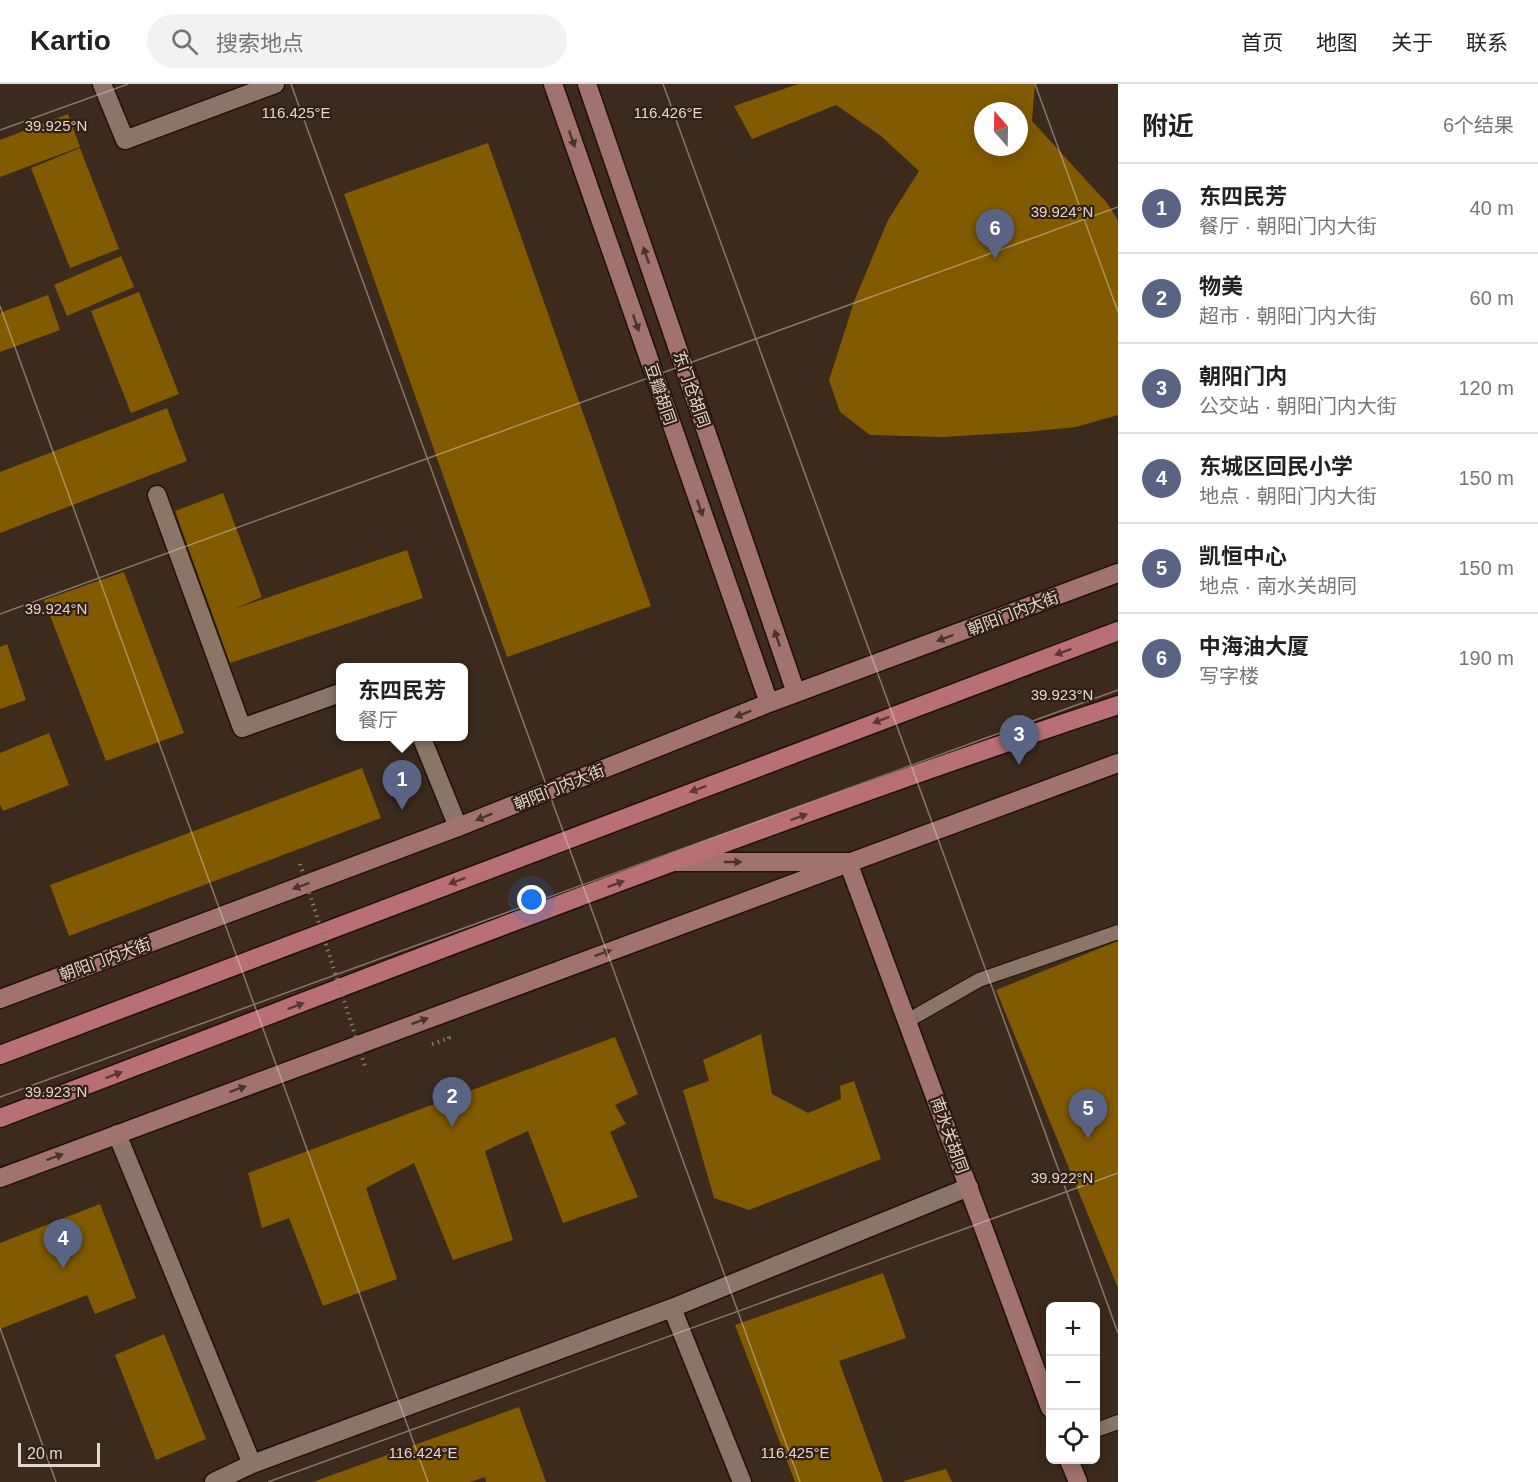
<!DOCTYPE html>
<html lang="zh">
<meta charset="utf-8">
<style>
body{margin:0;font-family:Arial,"Noto Sans SC",sans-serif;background:#f2f2f2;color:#222}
.controls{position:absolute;right:18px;bottom:18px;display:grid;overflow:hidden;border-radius:9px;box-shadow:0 3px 15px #0003}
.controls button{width:54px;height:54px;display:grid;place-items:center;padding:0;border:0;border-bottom:2px solid #e0e0e0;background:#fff;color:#222;font:30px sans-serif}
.compass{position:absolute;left:974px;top:18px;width:54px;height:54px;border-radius:50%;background:#fff;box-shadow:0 3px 15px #0003;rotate:340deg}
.scale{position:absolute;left:18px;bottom:15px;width:82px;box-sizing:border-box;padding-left:6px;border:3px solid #e2d6cd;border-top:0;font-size:16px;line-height:21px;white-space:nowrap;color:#e2d6cd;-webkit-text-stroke:4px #312013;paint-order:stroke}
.you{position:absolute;left:532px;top:816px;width:21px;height:21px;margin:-15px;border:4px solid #fff;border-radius:50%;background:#1a73e8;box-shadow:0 0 0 9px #1a73e833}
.badge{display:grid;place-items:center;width:39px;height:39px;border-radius:50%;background:#596485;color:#fff;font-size:20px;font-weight:700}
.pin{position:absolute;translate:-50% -50px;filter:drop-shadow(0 2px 3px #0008)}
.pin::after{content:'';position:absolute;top:32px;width:21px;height:18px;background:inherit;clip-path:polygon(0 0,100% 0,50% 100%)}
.popup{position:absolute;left:336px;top:579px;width:132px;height:78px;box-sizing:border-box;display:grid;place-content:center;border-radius:9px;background:#fff;filter:drop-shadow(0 2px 4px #0005);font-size:20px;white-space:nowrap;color:#767676}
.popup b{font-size:22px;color:#222}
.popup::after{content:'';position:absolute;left:50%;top:100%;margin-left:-12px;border:12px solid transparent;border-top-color:#fff}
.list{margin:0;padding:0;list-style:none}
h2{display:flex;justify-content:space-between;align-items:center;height:78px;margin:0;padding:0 24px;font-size:26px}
h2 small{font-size:20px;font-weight:400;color:#767676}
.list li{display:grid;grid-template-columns:39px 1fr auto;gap:18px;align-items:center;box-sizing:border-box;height:90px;padding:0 24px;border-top:2px solid #e0e0e0}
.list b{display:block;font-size:22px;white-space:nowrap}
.list p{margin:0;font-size:20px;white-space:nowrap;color:#767676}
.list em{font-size:20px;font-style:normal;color:#767676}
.icon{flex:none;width:33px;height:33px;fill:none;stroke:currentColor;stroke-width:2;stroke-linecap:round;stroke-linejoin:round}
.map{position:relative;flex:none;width:1118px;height:1398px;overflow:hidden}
header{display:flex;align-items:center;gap:36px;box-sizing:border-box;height:84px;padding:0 30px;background:#fff;border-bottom:2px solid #e0e0e0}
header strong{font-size:28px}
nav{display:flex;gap:33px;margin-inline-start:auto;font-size:21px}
.search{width:420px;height:54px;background:#f2f2f2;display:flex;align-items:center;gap:15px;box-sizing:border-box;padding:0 21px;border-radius:33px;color:#767676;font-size:22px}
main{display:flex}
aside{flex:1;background:#fff}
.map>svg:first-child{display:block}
</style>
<header>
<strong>Kartio</strong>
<div class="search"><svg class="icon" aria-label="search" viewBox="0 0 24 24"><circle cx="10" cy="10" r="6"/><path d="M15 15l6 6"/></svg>搜索地点</div>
<nav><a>首页</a><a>地图</a><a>关于</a><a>联系</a></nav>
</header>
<main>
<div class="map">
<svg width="1118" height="1398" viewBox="0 0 1118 1398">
<rect width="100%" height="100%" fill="#3c2a1c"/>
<path fill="#825a02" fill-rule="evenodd" d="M798,0H1035L1032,37L1107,119L1118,136V331L1076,343L1026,348L943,353L870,351L840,328L829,296L855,215L888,136L919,87L881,52L836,21L752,55L734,22ZM983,27H1019V63H983Z
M68,30L80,63L0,93V56Z
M488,59L651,522L507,573L344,110Z
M80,64L119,165L70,184L31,84Z
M121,172L134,203L67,232L54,201Z
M139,208L179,310L131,329L91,227Z
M48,211L60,246L0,268V229Z
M167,324L187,377L0,449V388Z
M223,409L262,513L234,525L407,466L423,514L230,579L175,427Z
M124,488L184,649L106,677L44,516Z
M7,560L26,616L0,625V563Z
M49,649L69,701L3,727L0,720V669Z
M362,684L381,734L69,852L50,801Z
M1118,857V1204L996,906Z
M761,950L772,1010L808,1029L841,1015L840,1002L854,997L881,1075L749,1126L714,1114L683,1006L709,997L703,976Z
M615,953L638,1010L615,1021L626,1040L610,1048L638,1113L563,1139L528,1047L485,1067L513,1156L453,1176L414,1079L366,1104L397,1195L323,1222L289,1134L262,1144L248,1089Z
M100,1120L136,1214L95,1230L87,1211L0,1245V1159Z
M883,1189L906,1254L839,1277L883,1398H795L735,1241Z
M164,1250L206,1355L156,1376L115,1271Z
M519,1323L546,1398H486L485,1393L470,1398H313Z
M946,1385L952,1398H904V1397Z"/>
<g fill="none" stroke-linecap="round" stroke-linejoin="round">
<defs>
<path id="lane" d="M907,937L979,896L1118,848
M1096,1346L1118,1338"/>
<path id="street" d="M102,0L125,56L275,0
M157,411L242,644L340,609
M421,652L458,743
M117,1050L252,1380
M672,1224L742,1398
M214,1398L252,1380L672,1224L969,1103"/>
<path id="secondary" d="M553,0L769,619
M587,0L796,609
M676,778H848L1050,1324
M0,915L458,743L769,619L1118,489
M0,1094L1118,679
M1069,1376L1078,1398"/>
<path id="primary" d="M0,971L1118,547
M0,1034C371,893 741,746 1118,621"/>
</defs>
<use href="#lane" stroke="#221206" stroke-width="16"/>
<use href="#street" stroke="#221206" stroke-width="21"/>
<use href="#secondary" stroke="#221206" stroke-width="21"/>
<use href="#primary" stroke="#221206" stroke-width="21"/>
<path stroke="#87786c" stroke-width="4" stroke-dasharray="1.5 4.5" stroke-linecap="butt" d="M432,960L449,954L448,950"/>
<use href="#lane" stroke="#8b7566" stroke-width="14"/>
<use href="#street" stroke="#8b7566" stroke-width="18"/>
<use href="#secondary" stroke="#a2726e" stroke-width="18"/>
<use href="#primary" stroke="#b96f77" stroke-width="18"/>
<path stroke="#87786c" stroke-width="4" stroke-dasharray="1.5 4.5" stroke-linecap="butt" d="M300,780L366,985"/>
</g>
<defs><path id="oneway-solid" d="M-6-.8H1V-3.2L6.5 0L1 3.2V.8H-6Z" transform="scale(1.5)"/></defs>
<g fill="#4d342a">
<use href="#oneway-solid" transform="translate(572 55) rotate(71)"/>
<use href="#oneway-solid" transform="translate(646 171) rotate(-109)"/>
<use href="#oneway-solid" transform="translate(636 239) rotate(71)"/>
<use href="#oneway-solid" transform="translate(700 424) rotate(71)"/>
<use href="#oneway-solid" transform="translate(777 554) rotate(-109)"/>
<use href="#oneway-solid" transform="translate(945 554) rotate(159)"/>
<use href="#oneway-solid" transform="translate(743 630) rotate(158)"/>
<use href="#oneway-solid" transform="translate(484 733) rotate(158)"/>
<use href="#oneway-solid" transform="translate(733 778)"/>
<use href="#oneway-solid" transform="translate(301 802) rotate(160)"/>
<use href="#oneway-solid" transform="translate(603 869) rotate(-20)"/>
<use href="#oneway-solid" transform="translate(420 937) rotate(-20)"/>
<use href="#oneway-solid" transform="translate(238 1005) rotate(-20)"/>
<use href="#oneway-solid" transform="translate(55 1073) rotate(-20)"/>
</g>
<g fill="#5a3831">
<use href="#oneway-solid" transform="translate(1063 568) rotate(160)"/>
<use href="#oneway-solid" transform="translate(881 636) rotate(159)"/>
<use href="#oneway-solid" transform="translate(698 705) rotate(159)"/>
<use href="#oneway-solid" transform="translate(799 733) rotate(-20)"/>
<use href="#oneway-solid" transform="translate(457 797) rotate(159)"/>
<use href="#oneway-solid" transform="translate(616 800) rotate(-21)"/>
<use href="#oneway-solid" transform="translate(296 922) rotate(-21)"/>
<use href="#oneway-solid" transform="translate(114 991) rotate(-21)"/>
</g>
<path fill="none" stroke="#e2d6cd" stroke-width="1.5" stroke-opacity="0.45" d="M291,0L800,1398M663,0L1118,1249M1035,0L1118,228M0,46L128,0M0,222L428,1398M0,530L1118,123M0,1013L1118,606M0,1244L56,1398M268,1398L1118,1089"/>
<g text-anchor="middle" stroke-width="4.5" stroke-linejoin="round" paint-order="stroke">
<g font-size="16" fill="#e2d6cd" stroke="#312013">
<text transform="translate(692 305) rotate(71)" y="6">东门仓胡同</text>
<text transform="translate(661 310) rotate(71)" y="6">豆瓣胡同</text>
<text transform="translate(1013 529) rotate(-21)" y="6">朝阳门内大街</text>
<text transform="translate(559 703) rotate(-22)" y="6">朝阳门内大街</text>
<text transform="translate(105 875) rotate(-20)" y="6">朝阳门内大街</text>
<text transform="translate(950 1051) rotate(70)" y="6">南水关胡同</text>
</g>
</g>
<g font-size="15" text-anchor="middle" fill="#e2d6cd" stroke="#312013" stroke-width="4.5" stroke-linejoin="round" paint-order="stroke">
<text x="296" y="34">116.425°E</text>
<text x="668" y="34">116.426°E</text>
<text x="56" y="47">39.925°N</text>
<text x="1062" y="133">39.924°N</text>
<text x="56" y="530">39.924°N</text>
<text x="1062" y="616">39.923°N</text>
<text x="56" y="1013">39.923°N</text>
<text x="1062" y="1099">39.922°N</text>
<text x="423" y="1374">116.424°E</text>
<text x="795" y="1374">116.425°E</text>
</g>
</svg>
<div class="controls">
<button>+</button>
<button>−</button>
<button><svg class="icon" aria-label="locate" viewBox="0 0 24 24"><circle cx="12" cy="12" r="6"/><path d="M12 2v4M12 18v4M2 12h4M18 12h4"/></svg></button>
</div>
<svg class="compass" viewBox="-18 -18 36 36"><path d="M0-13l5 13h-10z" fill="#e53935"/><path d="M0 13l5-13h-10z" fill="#767676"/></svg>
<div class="scale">20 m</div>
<div class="you"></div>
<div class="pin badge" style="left:402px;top:726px">1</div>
<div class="popup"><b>东四民芳</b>餐厅</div>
<div class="pin badge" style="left:452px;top:1043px">2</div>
<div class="pin badge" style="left:1019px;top:681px">3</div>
<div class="pin badge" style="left:63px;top:1185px">4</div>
<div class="pin badge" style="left:1088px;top:1055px">5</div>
<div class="pin badge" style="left:995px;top:175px">6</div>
</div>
<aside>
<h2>附近<small>6个结果</small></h2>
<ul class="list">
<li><span class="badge">1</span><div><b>东四民芳</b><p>餐厅 · 朝阳门内大街</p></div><em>40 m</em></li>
<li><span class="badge">2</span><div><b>物美</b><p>超市 · 朝阳门内大街</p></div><em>60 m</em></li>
<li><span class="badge">3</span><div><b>朝阳门内</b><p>公交站 · 朝阳门内大街</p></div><em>120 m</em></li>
<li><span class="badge">4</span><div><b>东城区回民小学</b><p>地点 · 朝阳门内大街</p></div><em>150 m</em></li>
<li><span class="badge">5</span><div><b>凯恒中心</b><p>地点 · 南水关胡同</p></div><em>150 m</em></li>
<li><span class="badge">6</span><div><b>中海油大厦</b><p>写字楼</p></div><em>190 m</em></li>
</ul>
</aside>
</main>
